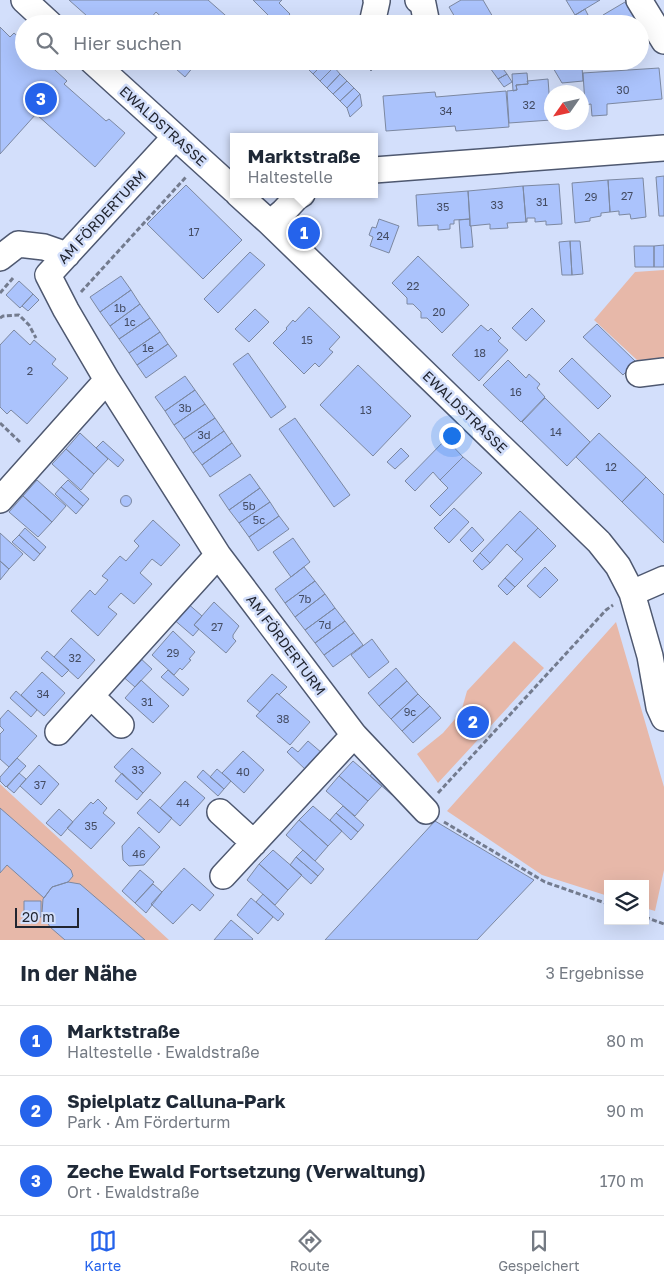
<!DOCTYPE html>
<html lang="de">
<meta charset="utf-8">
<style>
body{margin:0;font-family:"Golos Text",sans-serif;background:#f6f6f7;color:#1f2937}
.controls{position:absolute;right:15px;bottom:15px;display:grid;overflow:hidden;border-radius:0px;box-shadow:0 5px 20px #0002}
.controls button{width:45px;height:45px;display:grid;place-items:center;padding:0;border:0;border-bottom:1px solid #e0e1e3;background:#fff;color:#1f2937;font:25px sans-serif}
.compass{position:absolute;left:544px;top:85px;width:45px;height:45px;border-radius:50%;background:#fff;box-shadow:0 5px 20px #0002;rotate:236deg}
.scale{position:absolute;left:15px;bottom:12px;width:64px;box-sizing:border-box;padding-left:5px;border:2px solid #212530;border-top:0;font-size:14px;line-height:18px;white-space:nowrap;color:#212530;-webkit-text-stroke:4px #d3dffb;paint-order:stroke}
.you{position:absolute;left:451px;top:435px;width:18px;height:18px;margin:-12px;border:4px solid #fff;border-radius:50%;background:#1a73e8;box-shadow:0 0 0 8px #1a73e833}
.badge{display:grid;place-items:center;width:32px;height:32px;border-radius:50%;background:#2563eb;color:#fff;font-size:16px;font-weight:700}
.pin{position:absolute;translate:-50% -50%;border:2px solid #fff;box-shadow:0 1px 5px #0006}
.popup{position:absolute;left:230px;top:133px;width:148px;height:65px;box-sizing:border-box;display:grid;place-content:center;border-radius:0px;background:#fff;filter:drop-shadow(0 1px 4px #0005);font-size:16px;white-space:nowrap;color:#747a83}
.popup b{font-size:19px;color:#1f2937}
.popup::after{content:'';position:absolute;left:50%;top:100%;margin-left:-10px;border:10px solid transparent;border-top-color:#fff}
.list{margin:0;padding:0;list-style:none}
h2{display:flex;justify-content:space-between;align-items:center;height:65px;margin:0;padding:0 20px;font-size:21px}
h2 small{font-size:16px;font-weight:400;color:#747a83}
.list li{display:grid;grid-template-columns:32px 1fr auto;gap:15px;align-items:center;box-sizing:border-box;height:70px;padding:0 20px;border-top:1px solid #e0e1e3}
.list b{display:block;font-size:19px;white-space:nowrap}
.list p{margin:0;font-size:16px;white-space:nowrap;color:#747a83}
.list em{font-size:16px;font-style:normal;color:#747a83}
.icon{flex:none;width:28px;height:28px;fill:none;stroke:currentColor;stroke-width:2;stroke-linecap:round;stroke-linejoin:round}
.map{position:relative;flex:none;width:664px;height:940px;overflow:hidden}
.search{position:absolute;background:#fff;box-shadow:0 5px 20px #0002;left:15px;right:15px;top:15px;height:55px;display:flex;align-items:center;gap:12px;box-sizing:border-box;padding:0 18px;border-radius:28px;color:#747a83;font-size:19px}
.sheet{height:275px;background:#fff}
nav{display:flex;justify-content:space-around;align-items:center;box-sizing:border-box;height:70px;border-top:1px solid #e0e1e3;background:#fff;font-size:14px;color:#747a83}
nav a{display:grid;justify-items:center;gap:2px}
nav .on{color:#2563eb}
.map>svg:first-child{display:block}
</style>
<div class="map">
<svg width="664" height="940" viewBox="0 0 664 940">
<rect width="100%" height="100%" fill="#d3dffb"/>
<path fill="#e7b8a9" d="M664,270V359L637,360L594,320L635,272Z
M616,622L664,787V870L655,911L645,908V884H608V896L542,875L447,811Z
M514,641L544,668L438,783L417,754L443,733L461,712L467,691Z
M0,784L169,940H0Z"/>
<path fill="#abc3fc" stroke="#7c88a1" d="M69,0H208L233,22L231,24H169L156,12L146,24H96Z
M253,0H282L279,3L290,14L281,24H277Z
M461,0H483L497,24H459L449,7Z
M566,0H600L575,15Z
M625,2L638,24H598L606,19L603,15Z
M585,9L591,21L586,24H561Z
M0,27L10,37L14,33L24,42V61H45L67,81L64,84L106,121L109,119L125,133L95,167L36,114L0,154Z
M167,61H198L185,77Z
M312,61H326L313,74L306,67Z
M326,61H328L334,67L320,81L313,74Z
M366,61H380L371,71L364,64Z
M485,61H497L507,74L498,79Z
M549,61H575V67H582L583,81L562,83Z
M334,67L340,74L327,88L320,81Z
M659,68L662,99L607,104V115L592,116L591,104L585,105L583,73Z
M527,73L528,84L516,85L517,90L513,91L512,74Z
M340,74L347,81L333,94L327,88Z
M507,74L512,82L504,87L498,79Z
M548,79L551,120L509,123L507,91L517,90L516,85L528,84L527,81Z
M347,81L354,88L340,101L333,94Z
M354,88L360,94L347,108L340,101Z
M506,91L509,127L456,131L455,126L386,131L383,96L435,92L436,97Z
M360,94L362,106L350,117L347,108Z
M664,176V216H659L656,177Z
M643,178L646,217L631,219L630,214L619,215V211L610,212L608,180Z
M608,180L610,212L601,213V216L590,218V221L575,223L572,183Z
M559,184L562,224L546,225V221L535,222V218H527V222H526L523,186Z
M186,185L242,240L203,279L147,224Z
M523,186L526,222L507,223L508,228L490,229V224L470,226L468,191Z
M468,191L470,219L454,220V224H450V229L438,230V225L418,226L416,195Z
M379,219L399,226L389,253L370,246L373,237L369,235L372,227L376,228Z
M470,219V226H471L473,247L461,248L459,220Z
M570,241L572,275H562L559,242Z
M570,241H580L583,274L572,275Z
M664,245V267H654V246Z
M634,246H654V267H635Z
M250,252L265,265L218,313L204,299Z
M418,256L469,305L442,333L427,318H421V312L413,304H407V298L392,283Z
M121,276L131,290L100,312L90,297Z
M19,281L33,294L20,308L6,295Z
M131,290L140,304L110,326L100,312Z
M33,294L39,300L28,311L22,306Z
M140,304L150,318L119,339L110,326Z
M309,307L340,337L329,349L333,352L319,367L315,363L304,374L273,343L287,329L286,328L293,320L295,322Z
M532,308L545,321L526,341L512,328Z
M255,309L269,322L249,342L235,329Z
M150,318L160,332L129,353L119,339Z
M597,324L636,362L623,375L583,337Z
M481,325L488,331L491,328L501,338L498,341L508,350L479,381L452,355Z
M14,330L30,345L34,340L56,359L52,364L68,378L27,424L11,410L7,414L0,407V345Z
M160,332L168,344L137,365L129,353Z
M168,344L177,356L146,378L137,365Z
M248,353L286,407L271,418L233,364Z
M572,358L611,396L598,409L559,371Z
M508,360L526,378L529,374L540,384L537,388L545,397L521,422L483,385Z
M358,365L411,416L373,456L320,405Z
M185,376L195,390L165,411L155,397Z
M195,390L205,404L174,425L165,411Z
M545,398L590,442L567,466L522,422Z
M205,404L215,418L184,439L174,425Z
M215,418L224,431L193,453L184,439Z
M295,418L350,495L334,507L279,429Z
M224,431L232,443L202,465L193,453Z
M80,433L108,459L94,474L66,449Z
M599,433L646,477L622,502L576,457Z
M446,439L463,457L440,480L433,472L415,491L405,481Z
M103,441L124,460L118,467L96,448Z
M232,443L241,456L210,477L202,465Z
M401,448L409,456L395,469L387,462Z
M66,449L94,474L81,490L52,464Z
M463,457L482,473L440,516L430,506L448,488L440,480Z
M250,474L260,488L229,510L219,495Z
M646,477L664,495V543L622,502Z
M37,480L66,506L52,522L23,496Z
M68,480L89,499L83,506L61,487Z
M61,487L83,506L76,514L55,494Z
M260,488L270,502L239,523L229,510Z
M120.5 501a5.5 5.5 0 1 1 11 0a5.5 5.5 0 1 1-11 0Z
M23,496L52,522L38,537L9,512Z
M270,502L279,516L249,537L239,523Z
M454,508L469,522L449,543L434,528Z
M520,511L538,528L515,552L507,544L490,563L480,553Z
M279,516L289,529L258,551L249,537Z
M153,520L180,545L161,566L152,559L140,573L152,584L134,604L121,593L108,607L117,614L98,636L71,611L90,590L95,595L108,580L102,576L120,556L126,561L139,546L134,541Z
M472,527L484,540L472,552L460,540Z
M25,528L46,547L40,554L19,535Z
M538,528L556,546L515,587L505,578L523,559L515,552Z
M0,533L23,554L9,569L0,561Z
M19,535L40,554L34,561L12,542Z
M293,538L310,562L291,577L273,552Z
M480,553L490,563L482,570L473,561Z
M0,561L9,569L0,580Z
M304,567L315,581L285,603L275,589Z
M545,567L558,580L540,598L527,586Z
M505,578L515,587L507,595L498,586Z
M315,581L325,594L295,617L285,603Z
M325,594L335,608L305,630L295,617Z
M186,602L202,616L194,625L199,629L193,636L172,618Z
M214,602L239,626L233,635V638L236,641L226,653L194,625Z
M335,608L345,621L315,643L305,630Z
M345,621L354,633L324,655L315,643Z
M173,631L195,652L189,659L191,660L182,670L180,668L174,675L152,655Z
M354,633L363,645L333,667L324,655Z
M71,638L95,660L78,679L54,657Z
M372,639L389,662L369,678L351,655Z
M47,651L69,670L62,677L41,658Z
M138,656L152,669L135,687L121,675Z
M396,668L407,681L379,706L368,693Z
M168,670L189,689L183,696L161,677Z
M42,672L65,693L44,716L21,695Z
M272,674L287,687L279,695L277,693L260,712L247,701Z
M141,680L169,706L153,723L125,698Z
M407,681L418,694L391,719L379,706Z
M16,691L37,710L31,717L10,698Z
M277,693L310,722L290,745L256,716Z
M418,694L430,706L402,731L391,719Z
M430,706L441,718L413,743L402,731Z
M8,710L37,736L9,767L0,759V734L4,730L0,726V719Z
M308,741L322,753L306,770L287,752L292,747L298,752Z
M132,748L161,773L143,793L114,767Z
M243,751L264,770L244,793L222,773Z
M17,758L26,766L6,787L0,781V777Z
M353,761L382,786L368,801L339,776Z
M39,765L59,784L41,805L20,786Z
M376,768L397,788L392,795L370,776Z
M217,769L231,781L224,789L210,777Z
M203,770L224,789L218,796L197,777Z
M19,773L26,779L14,793L7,787Z
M122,773L143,793L137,800L115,781Z
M339,776L368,801L355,816L326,791Z
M185,781L205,798L180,826L160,808Z
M98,799L107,808L103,813L115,823L91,849L67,828L91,802L93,804Z
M150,799L172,818L159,833L137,813Z
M313,806L342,831L328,846L299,820Z
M343,806L364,825L358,832L336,813Z
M0,808L71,870L73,876L68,882L52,887L44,898L7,865L0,873Z
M59,809L73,822L61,836L46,823Z
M336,813L358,832L351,840L330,820Z
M299,820L328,846L315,861L286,835Z
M435,821L534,880L477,940H325Z
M139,827L160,847L144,865L129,866L123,860L122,846Z
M273,850L302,875L288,890L259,864Z
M303,850L324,869L318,876L296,857Z
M296,857L318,876L311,884L290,865Z
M259,864L288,890L275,905L247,880Z
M184,868L214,895L200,911L192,904L173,924L151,904Z
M140,870L154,882L135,903L122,891Z
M68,882L80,884L145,940H65L50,927L42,913L43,899L52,887Z
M153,884L162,892L146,913L135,903Z
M263,894L284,914L278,921L256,902Z
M251,898L273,917L258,934L237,915Z
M24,901H41V917L24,916Z
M231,920L253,939L252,940H214Z"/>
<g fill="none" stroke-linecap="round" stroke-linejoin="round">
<defs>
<path id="minor" d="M24,0L50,24
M418,0L423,4L427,24
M639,0L664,41
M374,24L373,19L377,1L376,0
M92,61L234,190
M374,170L664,148
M238,194L270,223L599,542L618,566L632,593L650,656L659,707L664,718
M270,223L283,212L297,197L302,194
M0,258L18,244L44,247L67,255
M639,374L664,371
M0,500L107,380L66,310L48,275L175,137
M218,555L354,735L426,811
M632,593L664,579
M91,696L121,725
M58,732L218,555L107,380
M220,812L254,843
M223,876L354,735"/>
</defs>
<use href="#minor" stroke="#4e5870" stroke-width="28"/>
<path stroke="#737b8e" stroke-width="3" stroke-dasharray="5 2.5" stroke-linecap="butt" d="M81,292L186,177
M0,293L13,278
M0,318L3,316L19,315L29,325L36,338
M0,423L21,443
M438,793L606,610L613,605
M444,822L545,882L608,904
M645,917L664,924"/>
<use href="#minor" stroke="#fff" stroke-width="25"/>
</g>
<g text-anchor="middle" stroke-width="5" stroke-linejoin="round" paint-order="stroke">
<g font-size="11" fill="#444c63">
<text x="623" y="94">30</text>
<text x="529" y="109">32</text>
<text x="446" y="115">34</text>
<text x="627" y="200">27</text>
<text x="591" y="201">29</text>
<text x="542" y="206">31</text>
<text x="497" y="209">33</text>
<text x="443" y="211">35</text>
<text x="194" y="236">17</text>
<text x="383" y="240">24</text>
<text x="413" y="290">22</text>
<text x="120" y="312">1b</text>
<text x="439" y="316">20</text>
<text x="130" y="326">1c</text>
<text x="307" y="344">15</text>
<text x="148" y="352">1e</text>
<text x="480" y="357">18</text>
<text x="30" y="375">2</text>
<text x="516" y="396">16</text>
<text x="185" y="412">3b</text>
<text x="366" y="414">13</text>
<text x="556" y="436">14</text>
<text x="204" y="439">3d</text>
<text x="611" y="471">12</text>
<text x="249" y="510">5b</text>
<text x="259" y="524">5c</text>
<text x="305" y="603">7b</text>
<text x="325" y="629">7d</text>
<text x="217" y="631">27</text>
<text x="173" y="657">29</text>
<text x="75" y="662">32</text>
<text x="43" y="698">34</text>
<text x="147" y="706">31</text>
<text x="410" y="716">9c</text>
<text x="283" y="723">38</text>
<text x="138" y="774">33</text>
<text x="243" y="776">40</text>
<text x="40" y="789">37</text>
<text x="183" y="807">44</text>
<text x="91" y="830">35</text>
<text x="139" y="858">46</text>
</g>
<g font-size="14" fill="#212530" stroke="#d3dffb">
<text transform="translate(163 126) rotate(42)" y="5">EWALDSTRASSE</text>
<text transform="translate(102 217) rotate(-47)" y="5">AM FÖRDERTURM</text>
<text transform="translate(465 412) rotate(44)" y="5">EWALDSTRASSE</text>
<text transform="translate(286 645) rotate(53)" y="5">AM FÖRDERTURM</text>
</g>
</g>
</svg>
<div class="controls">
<button><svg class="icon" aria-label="layers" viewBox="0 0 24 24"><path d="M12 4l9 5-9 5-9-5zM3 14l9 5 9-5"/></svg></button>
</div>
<svg class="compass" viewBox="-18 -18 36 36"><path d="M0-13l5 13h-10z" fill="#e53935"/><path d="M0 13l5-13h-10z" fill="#747a83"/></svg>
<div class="scale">20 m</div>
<div class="you"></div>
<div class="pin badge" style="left:304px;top:233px">1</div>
<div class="popup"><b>Marktstraße</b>Haltestelle</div>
<div class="pin badge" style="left:473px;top:722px">2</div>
<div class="pin badge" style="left:41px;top:99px">3</div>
<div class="search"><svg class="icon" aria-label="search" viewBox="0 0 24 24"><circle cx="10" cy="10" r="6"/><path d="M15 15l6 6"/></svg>Hier suchen</div>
</div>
<section class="sheet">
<h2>In der Nähe<small>3 Ergebnisse</small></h2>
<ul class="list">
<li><span class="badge">1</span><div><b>Marktstraße</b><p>Haltestelle · Ewaldstraße</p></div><em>80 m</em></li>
<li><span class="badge">2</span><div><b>Spielplatz Calluna-Park</b><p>Park · Am Förderturm</p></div><em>90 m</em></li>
<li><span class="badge">3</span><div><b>Zeche Ewald Fortsetzung (Verwaltung)</b><p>Ort · Ewaldstraße</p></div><em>170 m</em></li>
</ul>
</section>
<nav>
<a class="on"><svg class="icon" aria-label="map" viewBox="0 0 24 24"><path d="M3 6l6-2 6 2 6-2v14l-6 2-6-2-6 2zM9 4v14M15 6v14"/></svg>Karte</a>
<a><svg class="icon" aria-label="directions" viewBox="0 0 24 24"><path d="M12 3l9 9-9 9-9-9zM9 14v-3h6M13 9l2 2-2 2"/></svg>Route</a>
<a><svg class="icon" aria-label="saved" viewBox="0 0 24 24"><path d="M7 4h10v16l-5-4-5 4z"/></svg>Gespeichert</a>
</nav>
